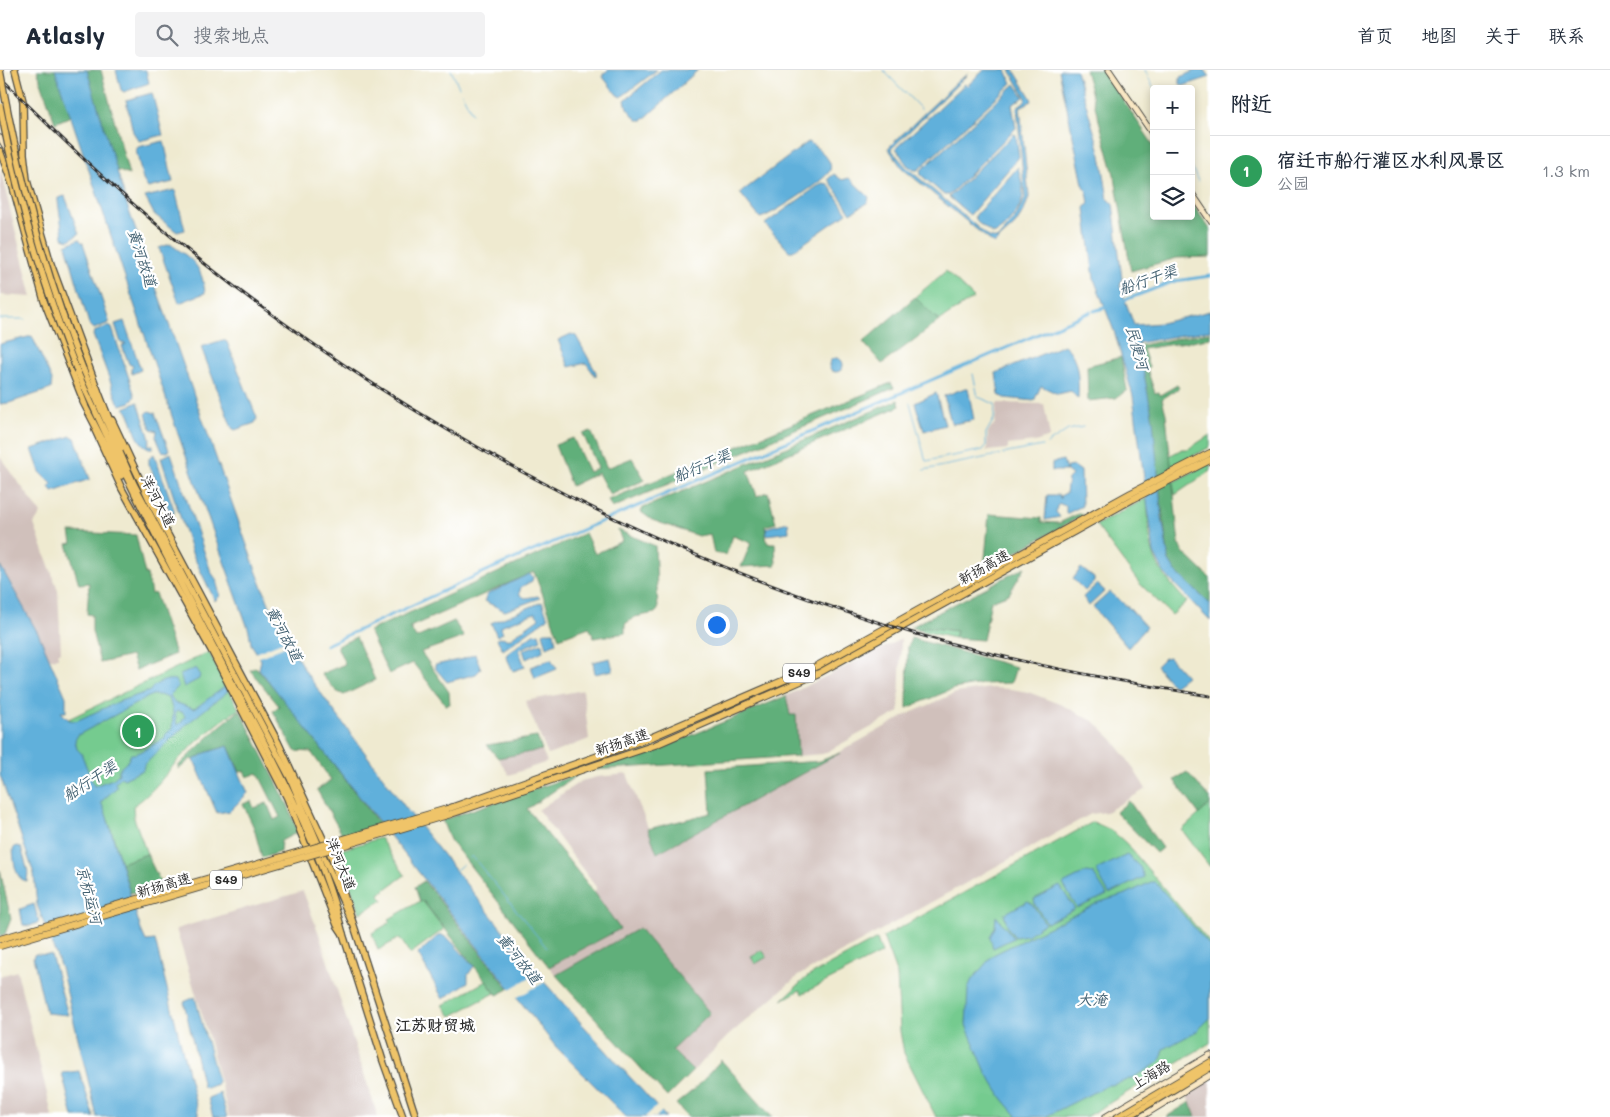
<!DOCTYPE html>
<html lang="zh">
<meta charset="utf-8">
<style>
body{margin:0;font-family:Mali,"LXGW WenKai TC",sans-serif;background:#f2f2f3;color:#1f2937}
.controls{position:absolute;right:15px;top:15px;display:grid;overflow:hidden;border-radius:5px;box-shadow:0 2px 8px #0003}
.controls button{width:45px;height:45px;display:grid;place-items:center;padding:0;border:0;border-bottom:1px solid #e0e1e3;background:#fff;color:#1f2937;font:25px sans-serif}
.you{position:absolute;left:716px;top:554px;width:18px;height:18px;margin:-12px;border:4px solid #fff;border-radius:50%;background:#1a73e8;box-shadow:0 0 0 8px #1a73e833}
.badge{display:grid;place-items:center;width:32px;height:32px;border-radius:50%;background:#0b8043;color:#fff;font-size:16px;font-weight:700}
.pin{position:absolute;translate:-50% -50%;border:2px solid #fff;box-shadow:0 1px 5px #0006}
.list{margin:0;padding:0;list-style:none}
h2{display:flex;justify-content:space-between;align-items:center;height:65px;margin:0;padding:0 20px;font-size:21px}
h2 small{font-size:16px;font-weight:400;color:#747a83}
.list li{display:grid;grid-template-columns:32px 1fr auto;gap:15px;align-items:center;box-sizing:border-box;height:70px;padding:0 20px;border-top:1px solid #e0e1e3}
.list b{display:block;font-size:19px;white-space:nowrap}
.list p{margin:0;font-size:16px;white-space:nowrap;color:#747a83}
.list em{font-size:16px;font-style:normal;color:#747a83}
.icon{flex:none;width:28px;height:28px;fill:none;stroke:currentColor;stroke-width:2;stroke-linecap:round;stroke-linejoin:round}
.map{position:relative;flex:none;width:1210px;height:1047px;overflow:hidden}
header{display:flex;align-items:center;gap:30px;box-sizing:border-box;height:70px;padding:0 25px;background:#fff;border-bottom:1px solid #e0e1e3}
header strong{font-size:24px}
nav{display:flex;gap:28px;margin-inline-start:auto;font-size:18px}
.search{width:350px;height:45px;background:#f2f2f3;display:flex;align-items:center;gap:12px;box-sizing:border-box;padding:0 18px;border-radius:5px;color:#747a83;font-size:19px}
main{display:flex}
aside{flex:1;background:#fff}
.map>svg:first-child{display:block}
</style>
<header>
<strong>Atlasly</strong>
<div class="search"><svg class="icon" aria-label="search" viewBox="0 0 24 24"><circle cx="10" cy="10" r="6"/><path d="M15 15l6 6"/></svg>搜索地点</div>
<nav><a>首页</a><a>地图</a><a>关于</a><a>联系</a></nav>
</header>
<main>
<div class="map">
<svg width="1210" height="1047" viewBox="0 0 1210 1047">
<rect width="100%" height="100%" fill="#fff"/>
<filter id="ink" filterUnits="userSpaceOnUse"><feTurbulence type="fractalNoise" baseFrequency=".02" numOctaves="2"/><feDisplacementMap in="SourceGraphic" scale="10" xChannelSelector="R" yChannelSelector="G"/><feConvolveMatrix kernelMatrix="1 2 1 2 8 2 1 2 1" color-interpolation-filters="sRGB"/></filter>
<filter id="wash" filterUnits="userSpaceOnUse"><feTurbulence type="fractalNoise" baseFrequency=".0096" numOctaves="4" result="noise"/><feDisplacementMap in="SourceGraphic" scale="20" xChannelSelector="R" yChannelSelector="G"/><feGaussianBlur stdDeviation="1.12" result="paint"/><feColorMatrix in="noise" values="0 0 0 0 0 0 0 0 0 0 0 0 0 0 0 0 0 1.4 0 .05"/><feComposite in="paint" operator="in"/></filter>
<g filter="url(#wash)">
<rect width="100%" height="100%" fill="#efead0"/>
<path fill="#d0c0bb" d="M0,99L32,227L0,225Z
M997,333L1044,334L1050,367L1035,372L1008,375V379L987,381L988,362L995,353Z
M0,387L41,443L34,454L58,520L61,582L58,583V588L48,589L39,565L0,494Z
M901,569L899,642L823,684L798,686L796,645H790L786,626Z
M990,618L1011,619L1028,622L1062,635L1095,652L1113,670L1126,687L1146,719L1106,742L1091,744L798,906L728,966L667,1027L549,897L619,859L595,823L596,817L538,740L581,711L597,707L627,704L658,783L908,644L956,623Z
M583,620L589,669L548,685L525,631Z
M542,680L547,692L509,705L498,688Z
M303,821L319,864L378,1047H229L207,961L176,859Z
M17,901L50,1036L52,1047H0V906Z
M1210,1010V1047H1196L1186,1024Z"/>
<path fill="#75cb8f" stroke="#507b5d" d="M946,201L974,228L939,251L915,227Z
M1210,365V377L1172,397L1169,386L1182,379H1188Z
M1210,393V401L1175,425L1173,412Z
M1147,428C1151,483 1148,490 1187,532L1172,545L1139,513L1096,455Z
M927,557L956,561L954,568L918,560Z
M209,582L239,639C217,653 197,671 179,689C164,706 152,724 133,736L134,748L147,784L121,793L109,753L62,652Z
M1210,734V797L1182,760Z
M1093,752L1111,760L1126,773L1210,873V973L1086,1047H936L904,983L900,961L897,905L883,867Z
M380,768L405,805L379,824L383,830L360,843L337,781Z
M422,830L444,859L410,884L400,868L378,880L372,863L391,852L389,849Z
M877,869L882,883L802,924L800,920L782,930L807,907Z
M762,880L767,887L755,894L751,886Z
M486,911L495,923L451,946L443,935Z"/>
<path fill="#60af7a" stroke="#466d52" d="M37,0H101L129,105L116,100L98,41L71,46L55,53Z
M1085,0H1103L1154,76V146H1191V132L1210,159V187L1177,188L1131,201L1115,108Z
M915,227L939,251L882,294L863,272Z
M1210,262V268L1143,279L1149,297L1147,299L1155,323L1159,322L1160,325L1177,315L1179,318L1162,329L1166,344L1179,475L1184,483L1210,508V534L1176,502L1169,491L1143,297L1139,277L1142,275Z
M1121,287L1127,320L1116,328L1088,331L1087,296Z
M891,313L894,318L612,438L608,430Z
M898,330L900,336L748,401L757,426L768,422L776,453L765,456L767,473H775L776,495L741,497L751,473L733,466L726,485L714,483L710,464L698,466L652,450L641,442L643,438Z
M591,361L607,398L632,388L645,410L610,425L598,403L571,416L555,375L573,368L589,402L598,398L583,364Z
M1080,443L1083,445L984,500L989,444L1041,448V452L1059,453Z
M618,460L655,476L658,540L655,543L635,547L625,554V563L594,568L589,557L559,568L534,502L410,557L416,568L454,551L464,567L421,582L449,622L450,634L446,635L413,593L389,604L369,561L585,463L595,484L622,471Z
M70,462L136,465L145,504H147L151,524L155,523L175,584L136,600L131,586L100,593L92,561V545L87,544L89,513L79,514L67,474L72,473Z
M1025,497L1009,524L991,531L983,570L954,568L956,561L927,557L918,560L911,557Z
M356,567L375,610L344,625L336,621L321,604L345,594L337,576Z
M911,568L1016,597L1011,613L982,614L953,619L907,638L908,577Z
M256,597L281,626L380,755L343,766L317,720L331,710L311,682L295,681L273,641L279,636L250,600Z
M786,626L790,645H796L798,686L594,700L678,671Z
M240,640L288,735L298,762L281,771L280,782L262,788L254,758L243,734L251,731L254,738L267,733L274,750L280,747L258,703L247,707L244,701L240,702L228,676L205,683L194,690L191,689L179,699V695L219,657Z
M537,667L542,680L498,688L487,675Z
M840,683L657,783L648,759L711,743L708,699L820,691Z
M1187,702L1210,728V734L1199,744L1174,710Z
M579,704L527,739L595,823L620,859L549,897L450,770L442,750Z
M1129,731L1162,778L1156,783L1116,742Z
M147,784L161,814L143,821L130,823L121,793Z
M0,800L11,849L5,864L0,866Z
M424,811L509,919L497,925L423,831L420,832L415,817Z
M639,858L710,943L672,980L693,1001L667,1027L556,905Z
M721,990L772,1047H688L676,1034L697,1017Z
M1190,1032L1196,1047H1166Z"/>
<path fill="#61b0db" stroke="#466e83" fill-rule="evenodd" d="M55,0H87L129,141L254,495L273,544L283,559L285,573L295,584L309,607L405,737L513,873L545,913L666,1047H626L556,977L259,599L261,590L251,574L249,561L178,364Z
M116,0H146L149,13L124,22L121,20Z
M608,0H657L621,27L617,25L603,7V4Z
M661,0H698L643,50H637L627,38L625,30Z
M984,0H1006L1012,13L918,100H914L907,95L896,78L965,14L967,16Z
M1010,0H1014L1031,28L1032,31L1020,37L1029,127L1024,141L1015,155L994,174L902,98L888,78L959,10L968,4L891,79L906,97L989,167L997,169L1015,148L1025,128L1017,37L1025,31L1026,28Z
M1059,0H1076L1101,85L1108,130L1113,133L1122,209L1120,216L1134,255L1161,253L1210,241V260L1138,273L1153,350L1162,447L1169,491L1176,502L1210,534V551L1164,503L1154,483L1133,326L1114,261L1094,209L1085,138L1089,133L1087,122L1083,114Z
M1197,0H1205L1210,7L1183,16L1180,14V7Z
M1015,14L1024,27L1012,35L1016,58L949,125H944L921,105L920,101Z
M152,23L163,65L139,71L133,62L126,30Z
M1014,64L1016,65L1019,87L970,145L949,127Z
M164,71L173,112L148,118L143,110L136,80L138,77Z
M808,72C816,76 834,90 830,100C827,110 770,146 760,148L740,123Z
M1018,97C1020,106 1023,115 1023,124C1023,137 1004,161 993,164L977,152L975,146Z
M834,104L842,110L849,108L869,127L868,132L851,143L828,109Z
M822,113L828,114L847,143L793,181H789L765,154Z
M175,120L185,160L177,162L154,144L145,127Z
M65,126L79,164L69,170L63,168C63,161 57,130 58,128Z
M79,169L83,173L109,251V253L94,259L89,254L66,175Z
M170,174C192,189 202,195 205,223L179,233L159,178Z
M124,251L141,300L132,304L131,298L133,296L129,294L122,276L126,274L121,273L115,254Z
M108,256L112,258L135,326L131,332L121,335L118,332L93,265L94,262Z
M571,264L576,266L596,302V307L586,293L569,297L558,270Z
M32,266L52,310L51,319L9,333L0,334V274Z
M223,270L227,272L257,348L255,353L235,360L232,358L201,277Z
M1064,275C1079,286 1079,311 1078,329L1071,321L1058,324L1041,316L1034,331L1004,328L999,325L996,303Z
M829 295a7 7 0 1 1 14 0a7 7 0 1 1-14 0Z
M965,318H968L974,350L953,354L951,352L944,326Z
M936,323L945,355L924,361L915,333Z
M138,332L150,369L148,375H153V379C133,376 136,349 124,338Z
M149,341L155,343L169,380L168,382L162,381L156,367L157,361L151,359L146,344Z
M71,366L75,368L90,409L53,422L49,417L52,414L40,402L32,379Z
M171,383L211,502L216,509L220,526L215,531L192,483L161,388Z
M154,384L174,439V444L170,442L149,394V388Z
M1063,390L1066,401L1067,397L1074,396L1081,401L1082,436L1066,444V436L1060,434L1057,436L1056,442L1060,447L1045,450L1047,425H1059L1060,429V426L1066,423L1068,409L1072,405L1067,401H1052V393Z
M788,452L789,462L767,465L766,458Z
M0,495L39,565L66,627V642H61L69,650L76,651L120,631L150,621C153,614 167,608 175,610L178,617L170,625L174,632L194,639L226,616L228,621L187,654L144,695L143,700L124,709L121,707L115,713L117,717L101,732L106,744L141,860L146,871L155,870L199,1047H97L61,898L37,835L34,804L0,705ZM152,625H159L169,628L173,642L172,659L165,665V668C156,672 139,685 131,684L127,692L118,700L119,704L113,709L94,716L81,683L77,679L75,670L78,665ZM177,641L182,642L185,646L182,652L177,655L175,643Z
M1081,498L1094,508V512L1085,521L1073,509Z
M529,504L533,507L532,511L521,517L519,524L525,528L538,526L540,528L505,541L484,531L488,524Z
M1097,514L1105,521L1089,536L1083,527Z
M1110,522L1130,539L1146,557L1128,578L1093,537Z
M542,532L548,548L503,580L497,569L503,567L508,570L539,548L535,543L503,555L501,557L503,563L497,566L491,553Z
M545,562H554L556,573L547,577L543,563Z
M539,563L541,570L520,579L519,581L525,597L513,601L506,586L507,584L533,564Z
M542,573L543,581L526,589L523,580Z
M475,584L481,599L476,604L447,612L435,598V595L463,589Z
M1169,587L1186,606L1173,616L1156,596L1164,588Z
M610,588L613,600L595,604L593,592Z
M551,589L557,599L535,608L531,597Z
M196,598L200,604L199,609L184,617L180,605Z
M228,676L248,723L230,741L217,743L194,690L205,683Z
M16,776L21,777L28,802L27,811C14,810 14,789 13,779Z
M1127,785L1140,797L1144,807L1109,824L1096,800Z
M1087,802L1093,803L1107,825L1077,838L1063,814Z
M1151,812H1155L1210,876V948L1197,961L1164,979C1163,983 1162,987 1160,990C1153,999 1118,1016 1108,1015L1045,1047H1018L1002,1028L986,1002L966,955L968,919L971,911L993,885L1100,832L1126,824Z
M1060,816L1075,839L1047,853L1035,835L1034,829Z
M1028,831L1032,834L1045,853L1028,865L1015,867L1008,858L1004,844Z
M34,834L39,852L30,856L23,855L20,839Z
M996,846L1014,868L993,878L990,867L995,857Z
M440,864L449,869L474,896L468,905V912L443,929L418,884Z
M35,884L51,885L68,945L46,943L33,887Z
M195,927C202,954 210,982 218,1011L217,1014L206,1018L203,1017L184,932Z
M79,1001L94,1047H73L62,1003Z
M220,1023L227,1047H213L208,1028Z"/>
<path fill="#efead0" d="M287,570L289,575L257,588L255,583Z
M539,902L547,911L514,929L508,920Z
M658,1035L663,1040L656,1047H645Z"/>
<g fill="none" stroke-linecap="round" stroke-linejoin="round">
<path stroke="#61b0db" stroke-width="1" d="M451,0L459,17
M883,0L921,39
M1145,0L1154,19
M462,23L472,43
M1191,96L1198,111
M0,249H25
M910,333L926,391L983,380L986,376V363L994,349L995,334L978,327L973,304
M1047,374L1068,360L1083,357
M924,400L1042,376
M470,788L472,786L547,878
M455,801L462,795"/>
<path stroke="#61b0db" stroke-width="3" d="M1122,231L1175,211L1210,206
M1094,241L1107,237
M326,575L493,498L1090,242"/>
</g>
</g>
<g filter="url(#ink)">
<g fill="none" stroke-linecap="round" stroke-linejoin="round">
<defs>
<path id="secondary" d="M1109,0L1154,66
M0,68L21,102
M1191,122L1210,150
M1105,1047L1210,985
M1141,1047L1210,1005"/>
<path id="primary" d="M15,0L23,31L24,84L27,110L51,194L98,321
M0,81L12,114L44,231L85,335
M112,350L151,433L278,672L332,788L416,1047
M95,360L122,419L211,580L287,728L337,855L343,864L383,991L403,1047"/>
<path id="trunk" d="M83,299L134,414L290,708L352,853
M77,301C122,403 174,501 225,599C271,684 319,770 343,864
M97,318L121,379
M83,332L121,406
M1117,1047L1210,992
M1128,1047L1210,998"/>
<path id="motorway" d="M447,739L652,667L817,596L1131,423L1210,383
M451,744L655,675L819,603L1133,429L1210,390"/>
</defs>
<use href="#secondary" stroke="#484844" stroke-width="7"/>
<use href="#primary" stroke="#484844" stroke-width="8"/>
<use href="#trunk" stroke="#484844" stroke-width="8"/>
<use href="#motorway" stroke="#484844" stroke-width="8"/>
<use href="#secondary" stroke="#f9e7c3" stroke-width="5"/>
<use href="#primary" stroke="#efc469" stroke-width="5.5"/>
<use href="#trunk" stroke="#efc469" stroke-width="5.5"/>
<use href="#motorway" stroke="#efc469" stroke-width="6"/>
<defs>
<path id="rail" d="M0,7C63,71 129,134 200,190C402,350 631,474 877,552C986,587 1098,608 1210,626"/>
</defs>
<use href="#rail" stroke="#2b2b2b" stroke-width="3"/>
<use href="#rail" stroke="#fff" stroke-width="1" stroke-dasharray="4" stroke-linecap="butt"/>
<defs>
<path id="trunk-bridge" d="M0,0C18,103 44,202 83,299
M0,36C17,127 43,215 77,301"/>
<path id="motorway-bridge" d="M0,869L447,739
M0,876L451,744"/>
</defs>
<use href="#trunk-bridge" stroke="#484844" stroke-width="8" stroke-linecap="butt"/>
<use href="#motorway-bridge" stroke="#484844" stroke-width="8" stroke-linecap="butt"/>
<use href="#trunk-bridge" stroke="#efc469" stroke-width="5.5"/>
<use href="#motorway-bridge" stroke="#efc469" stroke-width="6"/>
</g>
</g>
<g text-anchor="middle" stroke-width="4.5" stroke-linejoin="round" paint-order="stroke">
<g fill="#fff" stroke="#6b6b6b" stroke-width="1">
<rect x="783" y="593.5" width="32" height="19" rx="4"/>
<rect x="210" y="800.5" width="32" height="19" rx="4"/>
</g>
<g font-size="12" font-weight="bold" fill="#2b2b2b">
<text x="799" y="607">S49</text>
<text x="226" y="814">S49</text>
</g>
<g font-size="14" fill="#2b2b2b" stroke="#fff">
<text transform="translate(158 431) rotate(62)" y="5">洋河大道</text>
<text transform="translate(984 497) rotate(-29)" y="5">新扬高速</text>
<text transform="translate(622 672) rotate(-19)" y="5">新扬高速</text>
<text transform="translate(341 794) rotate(68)" y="5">洋河大道</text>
<text transform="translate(164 815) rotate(-16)" y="5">新扬高速</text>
<text transform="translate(1151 1005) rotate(-31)" y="5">上海路</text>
</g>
<g font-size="15" font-style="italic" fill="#416071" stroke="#fff">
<text transform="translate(142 188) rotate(72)" y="5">黄河故道</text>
<text transform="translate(1148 210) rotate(-19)" y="5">船行干渠</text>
<text transform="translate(1137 278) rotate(74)" y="5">民便河</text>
<text transform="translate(702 396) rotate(-23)" y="5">船行干渠</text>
<text transform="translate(284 564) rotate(62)" y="5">黄河故道</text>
<text transform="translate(90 711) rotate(-33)" y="5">船行干渠</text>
<text transform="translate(89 825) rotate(75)" y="5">京杭运河</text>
<text transform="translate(519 889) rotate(51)" y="5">黄河故道</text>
<text x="1092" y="935">大淹</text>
</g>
<g font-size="16" font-weight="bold" fill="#2b2b2b" stroke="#fff">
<text x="435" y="961">江苏财贸城</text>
</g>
</g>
</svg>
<div class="controls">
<button>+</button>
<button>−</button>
<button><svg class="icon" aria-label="layers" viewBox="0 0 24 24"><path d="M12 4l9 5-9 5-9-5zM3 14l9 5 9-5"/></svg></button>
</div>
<div class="you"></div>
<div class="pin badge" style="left:138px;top:661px;background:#2e9e5b">1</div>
</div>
<aside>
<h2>附近<small></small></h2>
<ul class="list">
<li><span class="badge" style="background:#2e9e5b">1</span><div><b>宿迁市船行灌区水利风景区</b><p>公园</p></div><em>1.3 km</em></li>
</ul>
</aside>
</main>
